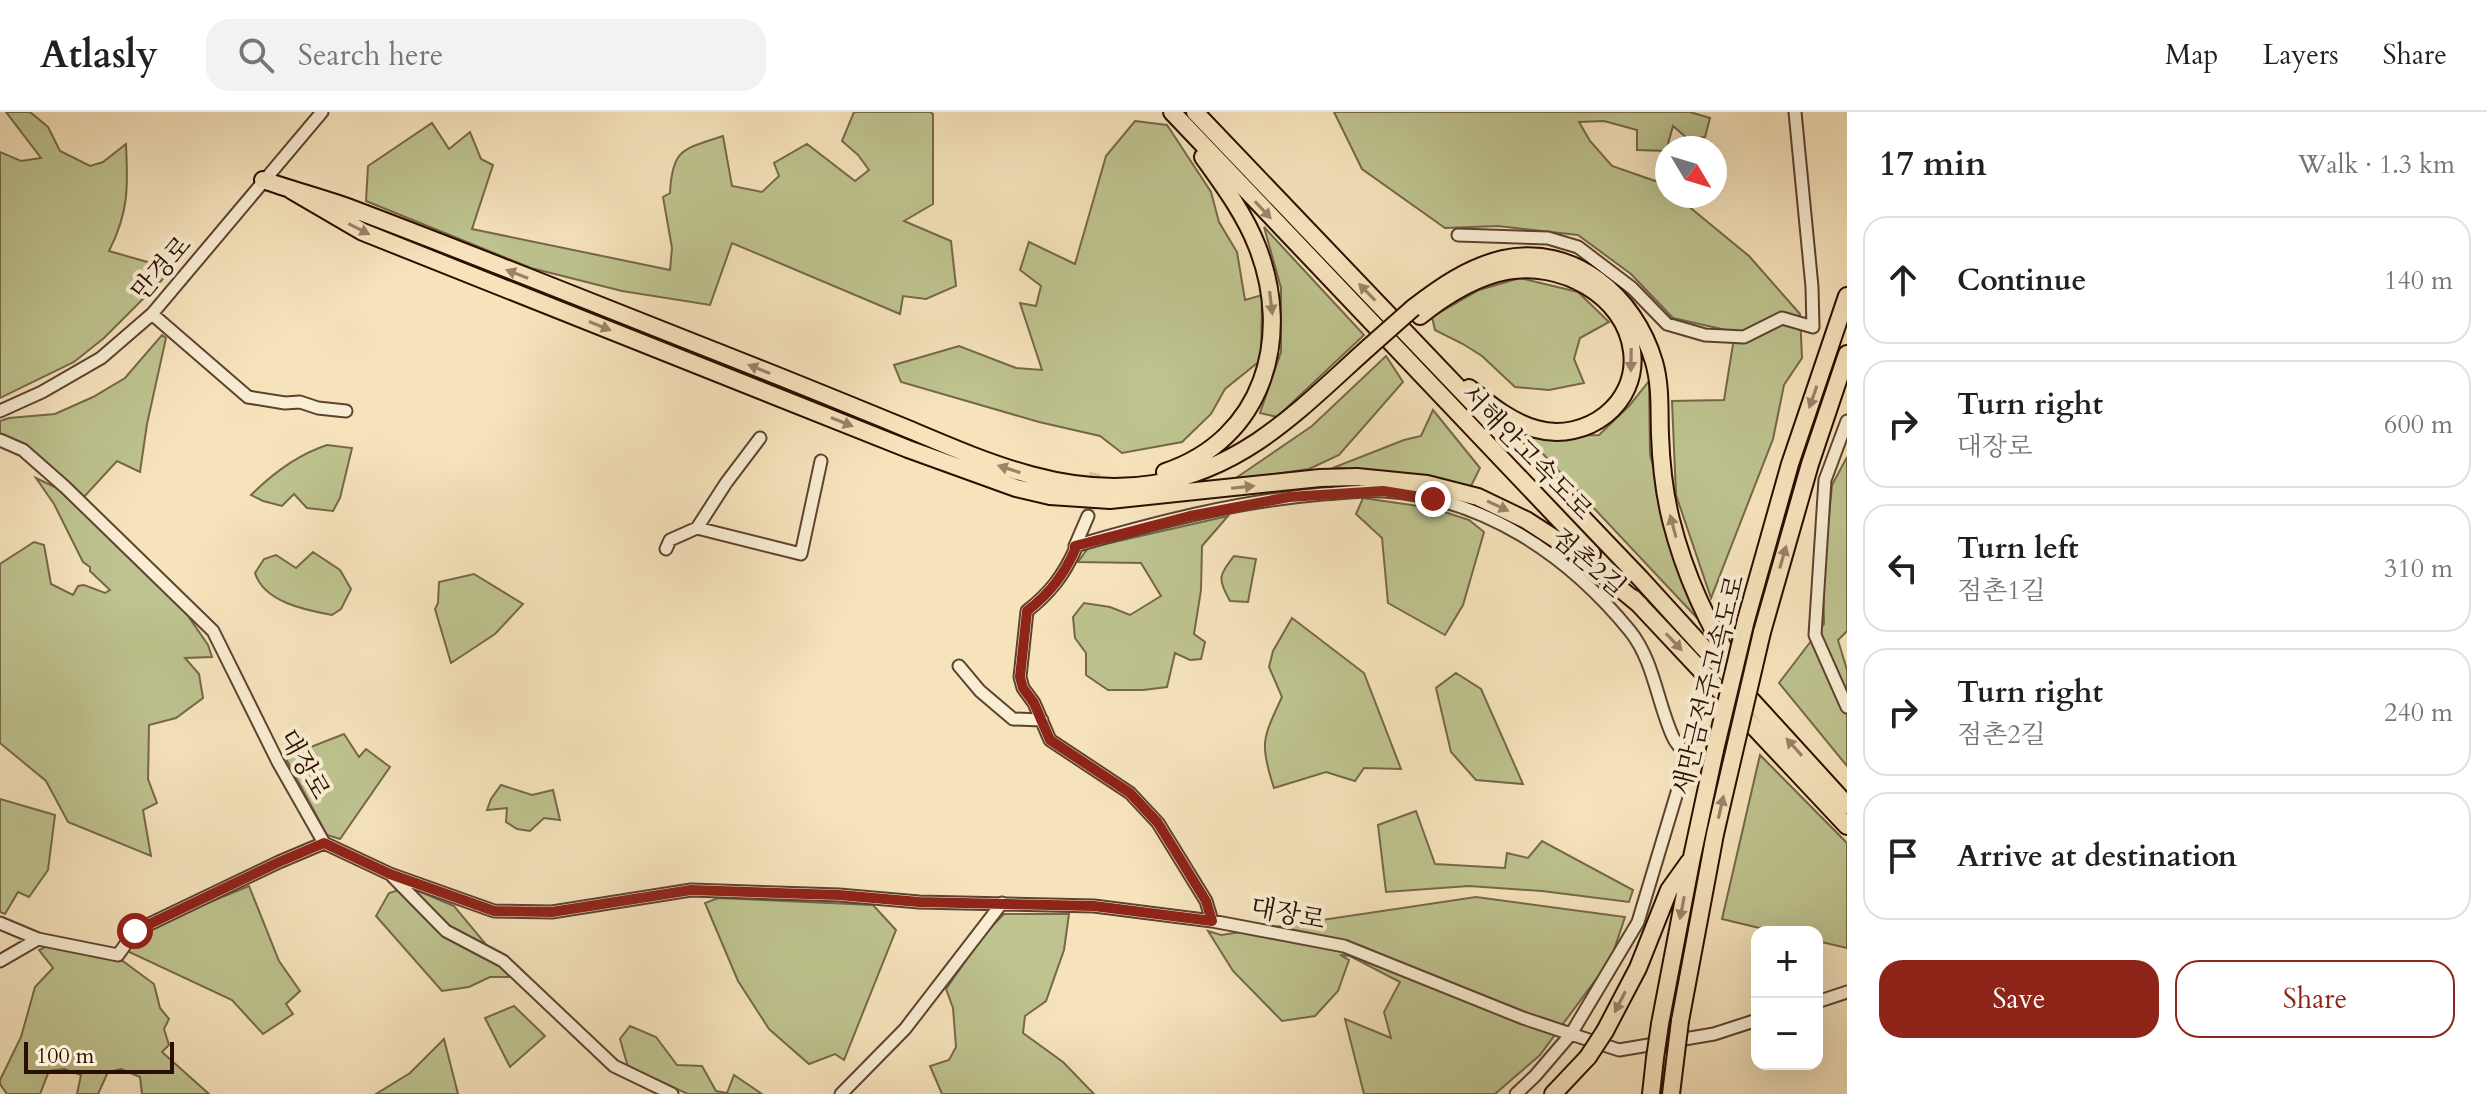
<!DOCTYPE html>
<meta charset="utf-8">
<style>
body{margin:0;font-family:Cardo,"Noto Serif KR",serif;background:#f2f2f2;color:#202124}
.controls{position:absolute;right:24px;bottom:24px;display:grid;overflow:hidden;border-radius:16px;box-shadow:0 8px 32px #0002}
.controls button{width:72px;height:72px;display:grid;place-items:center;padding:0;border:0;border-bottom:2px solid #e0e0e0;background:#fff;color:#202124;font:40px sans-serif}
.compass{position:absolute;left:1655px;top:24px;width:72px;height:72px;border-radius:50%;background:#fff;box-shadow:0 8px 32px #0002;rotate:128deg}
.scale{position:absolute;left:24px;bottom:20px;width:150px;box-sizing:border-box;padding-left:8px;border:4px solid #2c0d01;border-top:0;font-size:22px;line-height:28px;white-space:nowrap;color:#2c0d01;-webkit-text-stroke:6px #f9edd3;paint-order:stroke}
.stop{position:absolute;width:24px;height:24px;margin:-18px;border:6px solid #8f2418;border-radius:50%;background:#fff}
.stop.end{background:#8f2418;border-color:#fff;box-shadow:0 2px 8px #0008}
.list{margin:0;padding:0;list-style:none}
h2{display:flex;justify-content:space-between;align-items:center;height:104px;margin:0;padding:0 32px;font-size:34px}
h2 small{font-size:26px;font-weight:400;color:#757577}
.list li{display:grid;grid-template-columns:52px 1fr auto;gap:24px;align-items:center;box-sizing:border-box;height:128px;margin:0 16px 16px;padding:0 16px;border:2px solid #e0e0e0;border-radius:24px}
.list b{display:block;font-size:30px;white-space:nowrap}
.list p{margin:0;font-size:26px;white-space:nowrap;color:#757577}
.list em{font-size:26px;font-style:normal;color:#757577}
.actions{display:flex;gap:16px;padding:24px 32px}
.actions a{flex:1;padding:18px 0;border:2px solid #8f2418;border-radius:24px;text-align:center;font-size:28px;color:#8f2418}
.actions .main{background:#8f2418;color:#fff}
.icon{flex:none;width:44px;height:44px;fill:none;stroke:currentColor;stroke-width:2;stroke-linecap:round;stroke-linejoin:round}
.map{position:relative;flex:none;width:1847px;height:982px;overflow:hidden}
header{display:flex;align-items:center;gap:48px;box-sizing:border-box;height:112px;padding:0 40px;background:#fff;border-bottom:2px solid #e0e0e0}
header strong{font-size:38px}
nav{display:flex;gap:44px;margin-inline-start:auto;font-size:28px}
.search{width:560px;height:72px;background:#f2f2f2;display:flex;align-items:center;gap:20px;box-sizing:border-box;padding:0 28px;border-radius:24px;color:#757577;font-size:30px}
main{display:flex}
aside{flex:1;background:#fff}
.map>svg:first-child{display:block}
</style>
<header>
<strong>Atlasly</strong>
<div class="search"><svg class="icon" aria-label="search" viewBox="0 0 24 24"><circle cx="10" cy="10" r="6"/><path d="M15 15l6 6"/></svg>Search here</div>
<nav><a>Map</a><a>Layers</a><a>Share</a></nav>
</header>
<main>
<div class="map">
<svg width="1847" height="982" viewBox="0 0 1847 982">
<rect width="100%" height="100%" fill="#f6e3bc"/>
<filter id="stains"><feTurbulence type="fractalNoise" baseFrequency=".0025" numOctaves="4"/><feColorMatrix values="0 0 0 0 .2 0 0 0 0 .09 0 0 0 0 .02 0 0 0 .5 -.17"/></filter>
<radialGradient id="worn" r=".72"><stop offset=".6" stop-color="#630" stop-opacity="0"/><stop offset="1" stop-color="#630" stop-opacity=".3"/></radialGradient>
<path fill="#bec38f" stroke="#756848" stroke-width="2" d="M6,0H30L48,15L60,39L90,54L103,50L126,32C128,74 129,100 109,139L158,153L174,156L104,226L74,250L0,286V40L21,49L41,46Z
M854,0H930L933,2V92L904,109L951,129L956,174L926,187L903,184L900,202L732,131L710,193L622,179L531,156L366,89L368,54L432,11L449,37L470,20L481,47L493,53L472,117L670,158L672,136L663,85L670,81C672,36 684,37 723,24L732,74L762,80L779,64L774,51L807,32L855,69L869,58L858,43L842,29Z
M1334,0H1690L1710,6L1705,25L1688,27L1673,14L1666,39L1637,38V18L1604,9L1579,10L1590,29L1612,54L1661,71L1667,76V84H1676L1749,144L1800,202L1802,246L1784,273L1773,327L1711,486L1676,383L1672,289L1724,288L1735,220L1673,206L1631,162L1578,123L1498,114L1445,116L1362,57Z
M1135,9L1167,13L1211,80L1219,110L1237,140L1245,188L1262,183L1261,248L1225,277L1211,302L1182,330L1122,341L1100,324L1039,310L901,270L894,253L959,234L1016,256L1042,258L1020,191L1036,194L1041,174L1020,158L1029,130L1075,152L1106,44Z
M1264,115L1364,223L1277,305L1260,301L1281,240V176Z
M1520,166L1578,180L1609,210L1580,226L1574,247L1584,271L1549,278L1515,275L1482,244L1463,232L1435,218L1432,205L1479,178Z
M162,223L166,226L147,312L140,360L117,349L84,385L0,322V309L9,306L55,302L93,285L125,266Z
M1386,244L1403,270L1339,343L1309,357L1233,368L1312,314Z
M1649,269L1650,343L1699,508L1527,325L1599,323L1629,294Z
M1433,298L1480,356L1471,374L1335,355L1404,328L1421,324Z
M327,333L352,336L340,386L333,399L307,396L294,382L282,394L263,389L251,383C273,361 297,343 327,333Z
M1847,345V519L1838,528L1847,558V654L1779,571L1824,512L1823,466L1832,373Z
M36,366L59,377L175,485L208,533L212,545L185,546L199,562L203,586L176,606L149,613L148,667L157,691L143,698L151,744L68,710L46,669L0,631V452L34,430L44,433L51,472L73,483L78,474L84,473L105,481L110,478L90,459V455L83,450L54,392Z
M1363,386L1432,396L1469,408L1484,420L1463,493L1445,523L1388,491L1382,426L1356,402Z
M1228,404L1202,434L1201,478L1194,522L1205,530L1201,547L1190,548L1175,541L1167,575L1143,578H1108L1086,563V541L1075,526L1073,505L1084,491L1110,495L1130,503L1161,484L1141,451L1078,450L1088,436Z
M313,440L340,458L351,477L341,497L332,503C305,498 264,490 255,461L264,447L276,443L296,456Z
M1234,444L1256,447L1248,490L1230,489C1217,466 1219,464 1234,444Z
M474,462L523,492L495,522L451,551L435,497L438,491L439,470Z
M1292,506L1364,561L1401,657L1364,656L1355,669L1326,660L1274,676C1259,631 1263,626 1282,585L1269,555L1273,539Z
M1456,561L1481,577L1523,672L1476,668L1451,640L1436,576Z
M344,622L359,645L366,637L390,655L340,727L327,723L285,645Z
M1760,643L1847,731V836L1817,829V820H1776L1722,807Z
M501,673L532,683L553,678L560,708L544,706L530,719L517,717L506,710L507,696L487,698L491,687Z
M0,687L55,703L48,758L29,785L18,780L5,802L0,800Z
M1416,699L1435,752L1505,756L1507,741L1528,746L1542,729L1633,778L1629,790L1542,779L1469,774L1386,780L1378,713Z
M249,774L279,849L300,879L286,892L293,902L263,922L232,888L127,839L146,816Z
M409,775L454,794L513,865H490L469,875L442,879L376,804L389,781Z
M1476,785L1625,805L1611,847L1540,943L1495,982H1364L1345,907L1391,926L1384,900L1400,870L1350,844L1340,843L1349,848L1338,879L1315,904L1282,909L1233,859L1208,819L1221,823Z
M718,786L873,793L896,818L844,948L835,942L809,952L769,917L738,869L705,791Z
M1004,802H1069L1064,838L1046,889L1025,904L1023,921L1063,950L1094,982H942L930,954L949,948L956,935L953,896L946,877L985,821Z
M51,832L120,847L154,872L160,896L169,907L164,917L169,933L162,940L209,982H142L140,965L121,957L108,960L98,982H77L81,963L64,957L49,959L40,982H7L0,972V968L21,925L35,875L53,856L39,838Z
M514,894L545,924L510,955L485,906Z
M630,914L656,925L677,953L702,954L716,979L727,981L734,963L762,982H688L628,955L620,927Z
M444,927L458,982H376L410,961Z"/>
<g fill="none" stroke-linecap="round" stroke-linejoin="round">
<path stroke="#d8c3a0" stroke-width="11" stroke-dasharray="11 5.5" stroke-linecap="butt" d="M1088,404L1095,361"/>
<defs>
<path id="minor" d="M1458,123L1548,126L1578,135L1632,176L1667,212L1705,223L1744,225L1782,206L1813,215L1812,175L1795,0
M152,202L248,285L285,291L300,290L318,296L346,299
M0,299L42,280L101,246L152,202L322,0
M1847,309L1825,368L1815,523L1847,595
M0,328L23,338L65,375L213,519L278,650L324,731L390,762L494,799L552,800L691,778L839,783L919,790L1094,794L1212,809L1344,834L1523,906L1619,938L1714,922L1757,908
M1088,404L1075,434V438C1063,464 1050,481 1027,499L1020,565L1023,576L1034,591L1050,628L1130,681L1158,711L1206,789L1212,809
M697,416L726,371L760,326
M1075,434C1156,410 1239,389 1323,382C1343,381 1364,378 1384,379C1484,386 1568,443 1630,519C1654,549 1657,590 1673,625C1676,632 1682,638 1688,644L1638,810L1571,922L1535,964L1516,982
M666,437L670,428L697,416L801,442L821,349
M959,554L980,579L1013,607L1042,608
M392,764L446,819L503,849L614,954L672,982
M0,811L38,827L118,843L135,819L279,750L324,731
M0,849L38,827
M1817,890L1847,880
M841,982L905,917L1002,791"/>
<path id="highway" d="M1172,0L1592,442
M1195,0L1640,466L1847,693
M263,68C292,78 322,86 350,96C480,145 610,198 740,249C796,271 852,294 908,317C986,350 1067,386 1153,372C1247,356 1302,295 1369,235
M291,78L363,120L908,337L1016,376L1050,384L1110,388L1320,366L1357,365L1427,372L1478,385L1526,408L1577,441L1640,493
M1413,196C1440,175 1469,155 1503,147C1574,131 1635,185 1654,250C1661,274 1659,298 1660,323C1661,351 1664,380 1671,408C1685,464 1708,514 1740,563
M1420,204C1445,184 1475,165 1507,159C1559,149 1625,182 1632,239C1639,292 1586,331 1536,317C1511,310 1489,292 1469,276
M1165,360C1264,327 1293,225 1257,134C1244,101 1223,73 1203,45
M1633,486L1847,714
M1746,508L1790,352L1847,184
M1762,520L1810,352L1847,242
M1680,909L1715,722L1731,653
M1660,912L1692,745L1715,638
M1605,919L1638,856L1669,778L1689,750
M1553,982L1588,945
M1651,982L1655,946
M1671,982L1676,941"/>
</defs>
<use href="#minor" stroke="#5e4230" stroke-width="15"/>
<use href="#highway" stroke="#2c0d01" stroke-width="20"/>
<use href="#minor" stroke="#f9edd3" stroke-width="11"/>
<use href="#highway" stroke="#f6e3bc" stroke-width="16"/>
<defs>
<path id="highway-bridge" d="M1369,235L1413,196
M1715,638L1746,508
M1731,653L1762,520
M1676,941L1680,909
M1588,945L1605,919
M1655,946L1660,912"/>
</defs>
<use href="#highway-bridge" stroke="#2c0d01" stroke-width="20" stroke-linecap="butt"/>
<use href="#highway-bridge" stroke="#f6e3bc" stroke-width="16"/>
</g>
<defs><path id="oneway-solid" d="M-6-.8H1V-3.2L6.5 0L1 3.2V.8H-6Z" transform="scale(2)"/></defs>
<g fill="#9b8368">
<use href="#oneway-solid" transform="translate(1263 98) rotate(47)"/>
<use href="#oneway-solid" transform="translate(359 117) rotate(27)"/>
<use href="#oneway-solid" transform="translate(517 162) rotate(-159)"/>
<use href="#oneway-solid" transform="translate(1367 180) rotate(-134)"/>
<use href="#oneway-solid" transform="translate(1271 191) rotate(83)"/>
<use href="#oneway-solid" transform="translate(600 214) rotate(22)"/>
<use href="#oneway-solid" transform="translate(1631 248) rotate(91)"/>
<use href="#oneway-solid" transform="translate(759 257) rotate(-158)"/>
<use href="#oneway-solid" transform="translate(1813 285) rotate(109)"/>
<use href="#oneway-solid" transform="translate(842 310) rotate(22)"/>
<use href="#oneway-solid" transform="translate(1009 357) rotate(-162)"/>
<use href="#oneway-solid" transform="translate(1243 375) rotate(-6)"/>
<use href="#oneway-solid" transform="translate(1498 394) rotate(25)"/>
<use href="#oneway-solid" transform="translate(1673 414) rotate(-105)"/>
<use href="#oneway-solid" transform="translate(1783 445) rotate(-74)"/>
<use href="#oneway-solid" transform="translate(1674 530) rotate(47)"/>
<use href="#oneway-solid" transform="translate(1794 635) rotate(-132)"/>
<use href="#oneway-solid" transform="translate(1721 695) rotate(-77)"/>
<use href="#oneway-solid" transform="translate(1682 796) rotate(101)"/>
<use href="#oneway-solid" transform="translate(1620 890) rotate(117)"/>
</g>
<g fill="none" stroke-linecap="round" stroke-linejoin="round">
<path stroke="#8f2418" stroke-width="10" d="M135,819L279,750L324,731L390,762L494,799L552,800L691,778L839,783L919,790L1094,794L1212,809L1206,789L1158,711L1130,681L1050,628L1034,591L1023,576L1020,565L1027,499C1050,481 1063,464 1075,438V434L1190,404L1289,385L1383,379L1433,387"/>
</g>
<g text-anchor="middle" stroke-width="8" stroke-linejoin="round" paint-order="stroke">
<g font-size="26" fill="#2c0d01" stroke="#f9edd3">
<text transform="translate(161 156) rotate(-49)" y="9">만경로</text>
<text transform="translate(1527 340) rotate(46)" y="9">서해안고속도로</text>
<text transform="translate(1589 450) rotate(41)" y="9">점촌2길</text>
<text transform="translate(1708 573) rotate(-76)" y="9">새만금전주고속도로</text>
<text transform="translate(305 652) rotate(61)" y="9">대장로</text>
<text transform="translate(1288 801) rotate(11)" y="9">대장로</text>
</g>
</g>
<rect width="100%" height="100%" filter="url(#stains)"/>
<rect width="100%" height="100%" fill="url(#worn)"/>
</svg>
<div class="controls">
<button>+</button>
<button>−</button>
</div>
<svg class="compass" viewBox="-18 -18 36 36"><path d="M0-13l5 13h-10z" fill="#e53935"/><path d="M0 13l5-13h-10z" fill="#757577"/></svg>
<div class="scale">100 m</div>
<div class="stop" style="left:135px;top:819px"></div>
<div class="stop end" style="left:1433px;top:387px"></div>
</div>
<aside>
<h2>17 min<small>Walk · 1.3 km</small></h2>
<ul class="list">
<li><svg class="icon" aria-label="ahead" viewBox="0 0 24 24"><path d="M12 20V5M6 11l6-6 6 6"/></svg><div><b>Continue</b></div><em>140 m</em></li>
<li><svg class="icon" aria-label="right" viewBox="0 0 24 24"><path d="M7 20v-9h11M14 6l5 5-5 5"/></svg><div><b>Turn right</b><p>대장로</p></div><em>600 m</em></li>
<li><svg class="icon" aria-label="left" viewBox="0 0 24 24"><path d="M17 20v-9H6M10 6l-5 5 5 5"/></svg><div><b>Turn left</b><p>점촌1길</p></div><em>310 m</em></li>
<li><svg class="icon" aria-label="right" viewBox="0 0 24 24"><path d="M7 20v-9h11M14 6l5 5-5 5"/></svg><div><b>Turn right</b><p>점촌2길</p></div><em>240 m</em></li>
<li><svg class="icon" aria-label="arrive" viewBox="0 0 24 24"><path d="M6 21V4h12l-3 4 3 4H6"/></svg><div><b>Arrive at destination</b></div></li>
</ul>
<div class="actions"><a class="main">Save</a><a>Share</a></div>
</aside>
</main>
